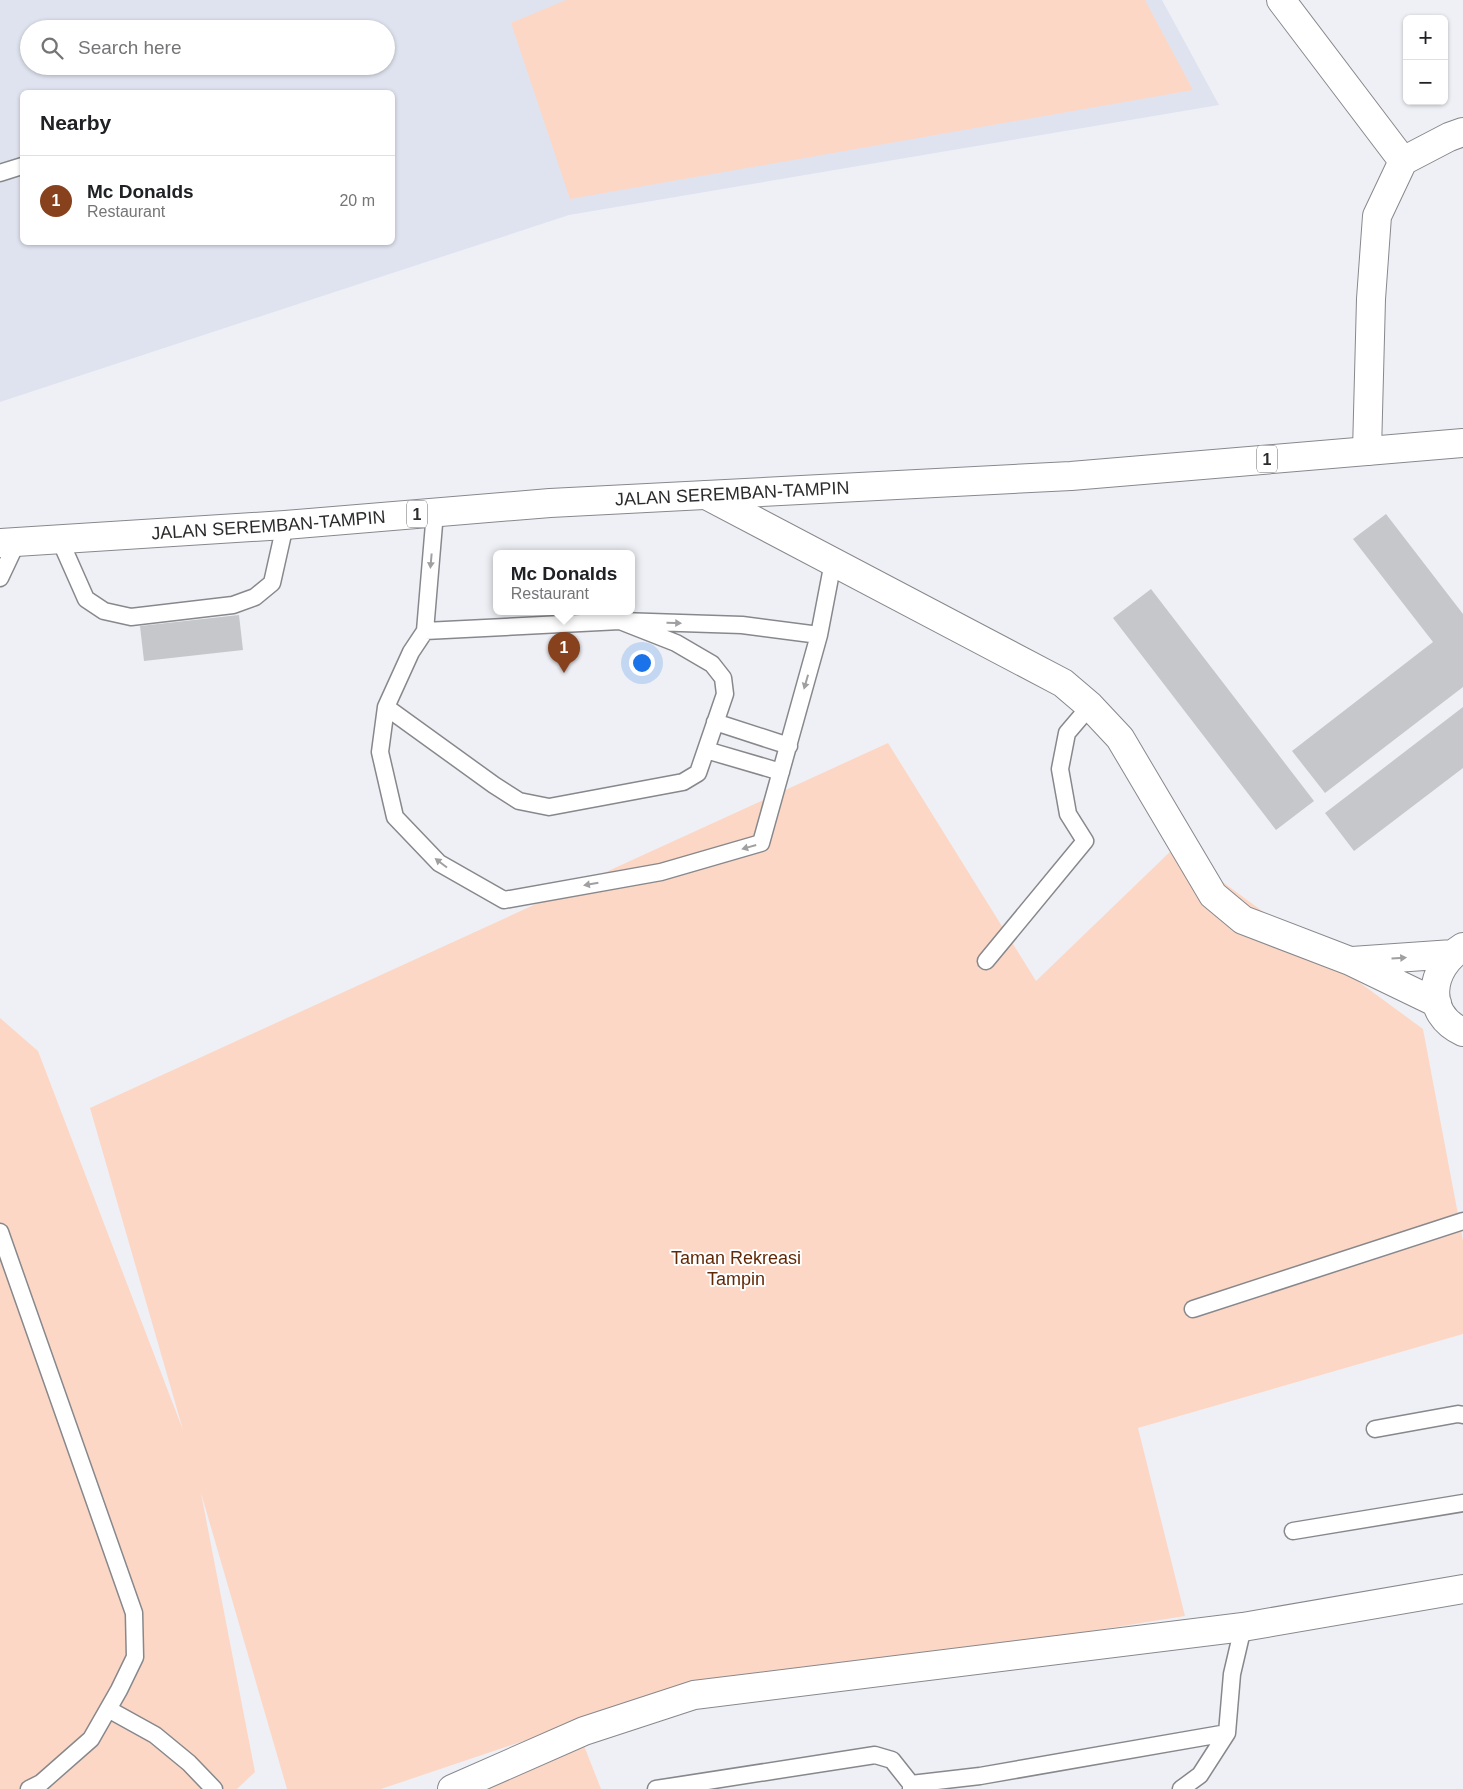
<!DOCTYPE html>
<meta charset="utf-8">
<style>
body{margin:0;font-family:Helvetica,sans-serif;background:#f6f6f6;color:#202124}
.controls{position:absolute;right:15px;top:15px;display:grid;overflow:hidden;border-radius:8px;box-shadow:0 1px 4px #0004}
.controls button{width:45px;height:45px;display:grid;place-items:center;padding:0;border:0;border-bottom:1px solid #e0e0e0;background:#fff;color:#202124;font:25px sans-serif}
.you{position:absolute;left:641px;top:662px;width:18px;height:18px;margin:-12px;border:4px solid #fff;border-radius:50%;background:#1a73e8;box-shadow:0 0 0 8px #1a73e833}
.badge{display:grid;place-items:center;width:32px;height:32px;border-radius:50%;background:#87411c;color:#fff;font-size:16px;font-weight:700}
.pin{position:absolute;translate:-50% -41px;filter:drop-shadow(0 1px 2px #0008)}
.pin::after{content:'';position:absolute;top:26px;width:18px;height:15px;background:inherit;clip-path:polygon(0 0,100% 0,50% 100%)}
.popup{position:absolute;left:493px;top:550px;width:142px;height:65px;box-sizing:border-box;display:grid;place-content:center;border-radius:8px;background:#fff;filter:drop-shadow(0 1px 4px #0005);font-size:16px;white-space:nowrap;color:#757577}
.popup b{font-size:19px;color:#202124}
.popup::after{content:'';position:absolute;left:50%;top:100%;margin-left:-10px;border:10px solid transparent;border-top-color:#fff}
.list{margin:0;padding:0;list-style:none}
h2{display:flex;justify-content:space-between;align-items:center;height:65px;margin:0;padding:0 20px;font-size:21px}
h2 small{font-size:16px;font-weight:400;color:#757577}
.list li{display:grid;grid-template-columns:32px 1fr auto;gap:15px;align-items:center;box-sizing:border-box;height:90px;padding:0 20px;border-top:1px solid #e0e0e0}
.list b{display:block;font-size:19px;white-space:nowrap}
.list p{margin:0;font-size:16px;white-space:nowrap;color:#757577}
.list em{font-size:16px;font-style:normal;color:#757577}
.icon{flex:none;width:28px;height:28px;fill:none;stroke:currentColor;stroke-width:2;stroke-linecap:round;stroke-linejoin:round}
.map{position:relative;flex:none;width:1463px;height:1789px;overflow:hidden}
.search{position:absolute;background:#fff;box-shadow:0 1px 4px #0004;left:20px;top:20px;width:375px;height:55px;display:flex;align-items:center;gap:12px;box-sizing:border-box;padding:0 18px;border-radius:28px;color:#757577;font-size:19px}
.panel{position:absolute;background:#fff;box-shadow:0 1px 4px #0004;left:20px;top:90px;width:375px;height:155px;border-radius:8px}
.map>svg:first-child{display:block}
</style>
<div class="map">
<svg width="1463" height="1789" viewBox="0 0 1463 1789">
<rect width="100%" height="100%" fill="#eff0f5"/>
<!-- built -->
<path fill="#dfe3ef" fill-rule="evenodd" d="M 0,0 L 1162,0 L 1219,105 L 569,215 L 0,402 ZM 29,29 L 386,29 L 386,66 L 29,66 ZM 22,92 L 392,92 L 392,242 L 22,242 Z"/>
<!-- green -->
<path fill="#fdd7c5" d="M 566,0 L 1145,0 L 1193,90 L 570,199 L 511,23 Z
M 888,743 L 1036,981 L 1175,847 L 1423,1029 L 1463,1241 L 1463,1334 L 1138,1428 L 1185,1616 L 853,1669 L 610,1712 L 381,1789 L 287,1789 L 201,1493 L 255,1772 L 237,1789 L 0,1789 L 0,1018 L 38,1051 L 183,1430 L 90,1108 Z
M 583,1743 L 601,1789 L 484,1789 Z"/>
<!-- building -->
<path fill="#c6c7cb" d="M 1386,514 L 1463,614 L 1463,687 L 1325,793 L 1292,751 L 1433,642 L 1353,539 Z
M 1151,589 L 1314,801 L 1276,830 L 1113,618 Z
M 239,615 L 243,650 L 144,661 L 140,626 Z
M 1463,707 L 1463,768 L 1354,851 L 1325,813 Z"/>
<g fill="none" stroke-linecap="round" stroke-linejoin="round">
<defs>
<path id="service" d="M 0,173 L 22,166
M 435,512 L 425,631 L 620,621 L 742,625 L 819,635
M 59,538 L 86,599 L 104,611 L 131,617 L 233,605 L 255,597 L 272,583 L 285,525
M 0,578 L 17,542
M 425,631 L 411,652 L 386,707 L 380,752 L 395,817 L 439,863 L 504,900 L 661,872 L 761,843 L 819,635 L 833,562
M 386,707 L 494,785 L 519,801 L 549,807 L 683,782 L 698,773 L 725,694 L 723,678 L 712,664 L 676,643 L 620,621
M 715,722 L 789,746
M 706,750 L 781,772
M 986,961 L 1085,841 L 1068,814 L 1060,769 L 1067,733 L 1090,706
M 0,1232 L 134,1613 L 135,1657 L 119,1690 L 91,1739 L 41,1783 L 29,1789
M 1193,1309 L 1463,1221
M 1375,1429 L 1458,1414 L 1463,1415
M 1293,1531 L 1463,1503
M 108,1709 L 155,1735 L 189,1763 L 214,1789
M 911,1784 L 980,1776 L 1227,1733
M 656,1789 L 875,1755 L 892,1760 L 911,1784 L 911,1789
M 1181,1789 L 1200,1775 L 1227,1733 L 1232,1674 L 1243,1627"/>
<path id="minor" d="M 1281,0 L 1403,161
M 1367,451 L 1371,299 L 1377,216 L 1403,161 L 1449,137 L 1463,132
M 452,1789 L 584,1731 L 694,1695 L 1243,1627 L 1463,1589"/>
<path id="tertiary" d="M 706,495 L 1063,683 L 1090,706 L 1120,738 L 1213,895 L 1243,920 L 1350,961 L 1437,1003
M 1463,947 C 1429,968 1423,1014 1463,1032
M 1352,961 L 1453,954"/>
<g id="trunk">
<path id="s1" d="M 0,543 L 285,525 L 550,503 L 1071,476 L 1463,443"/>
</g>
</defs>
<!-- service casing -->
<use href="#service" stroke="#87888c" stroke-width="19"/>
<!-- minor casing -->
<use href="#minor" stroke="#87888c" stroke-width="30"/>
<!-- tertiary casing -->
<use href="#tertiary" stroke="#87888c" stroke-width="30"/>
<!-- trunk casing -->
<use href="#trunk" stroke="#87888c" stroke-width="30"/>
<!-- service -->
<use href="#service" stroke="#fff" stroke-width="16"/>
<!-- minor -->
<use href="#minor" stroke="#fff" stroke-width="28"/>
<!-- tertiary -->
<use href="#tertiary" stroke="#fff" stroke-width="28"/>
<!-- trunk -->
<use href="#trunk" stroke="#fff" stroke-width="28"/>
</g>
<!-- one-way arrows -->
<defs><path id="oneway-solid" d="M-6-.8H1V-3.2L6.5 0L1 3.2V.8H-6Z" transform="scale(1.25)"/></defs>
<g fill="#a0a0a1">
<use href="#oneway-solid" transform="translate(431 561) rotate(95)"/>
<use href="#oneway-solid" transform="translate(674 623) rotate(2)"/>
<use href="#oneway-solid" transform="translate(806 682) rotate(106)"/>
<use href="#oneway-solid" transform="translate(749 847) rotate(164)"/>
<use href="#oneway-solid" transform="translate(441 863) rotate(-143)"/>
<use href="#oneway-solid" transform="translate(591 884) rotate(170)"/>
<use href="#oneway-solid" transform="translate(1399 958) rotate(-4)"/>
</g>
<g text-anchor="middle" stroke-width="4" stroke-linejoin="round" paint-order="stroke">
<!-- shield labels -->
<g fill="#fff" stroke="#6b6b6d" stroke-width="1">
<rect x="1257" y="445.5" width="20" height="27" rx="4"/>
<rect x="407" y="500.5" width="20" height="27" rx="4"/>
</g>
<g font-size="16" font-weight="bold" fill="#2c2c2e">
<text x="1267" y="465">1</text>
<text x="417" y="520">1</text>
</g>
<!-- street labels -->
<g font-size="18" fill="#2c2c2e" stroke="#fff">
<text dy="6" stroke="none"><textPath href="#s1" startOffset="734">JALAN SEREMBAN-TAMPIN</textPath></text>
<text dy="6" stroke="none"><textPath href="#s1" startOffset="269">JALAN SEREMBAN-TAMPIN</textPath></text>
</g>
<!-- park labels -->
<g font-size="18" fill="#632906" stroke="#fff">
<text x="736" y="1264">Taman Rekreasi<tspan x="736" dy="21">Tampin</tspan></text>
</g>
</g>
</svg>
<div class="controls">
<button>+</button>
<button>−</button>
</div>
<div class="you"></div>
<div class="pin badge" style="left:564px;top:673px">1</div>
<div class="popup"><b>Mc Donalds</b>Restaurant</div>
<div class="search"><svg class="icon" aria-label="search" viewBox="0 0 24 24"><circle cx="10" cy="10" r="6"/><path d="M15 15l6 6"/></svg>Search here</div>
<section class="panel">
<h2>Nearby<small></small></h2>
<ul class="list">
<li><span class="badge">1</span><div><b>Mc Donalds</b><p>Restaurant</p></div><em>20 m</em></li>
</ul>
</section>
</div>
